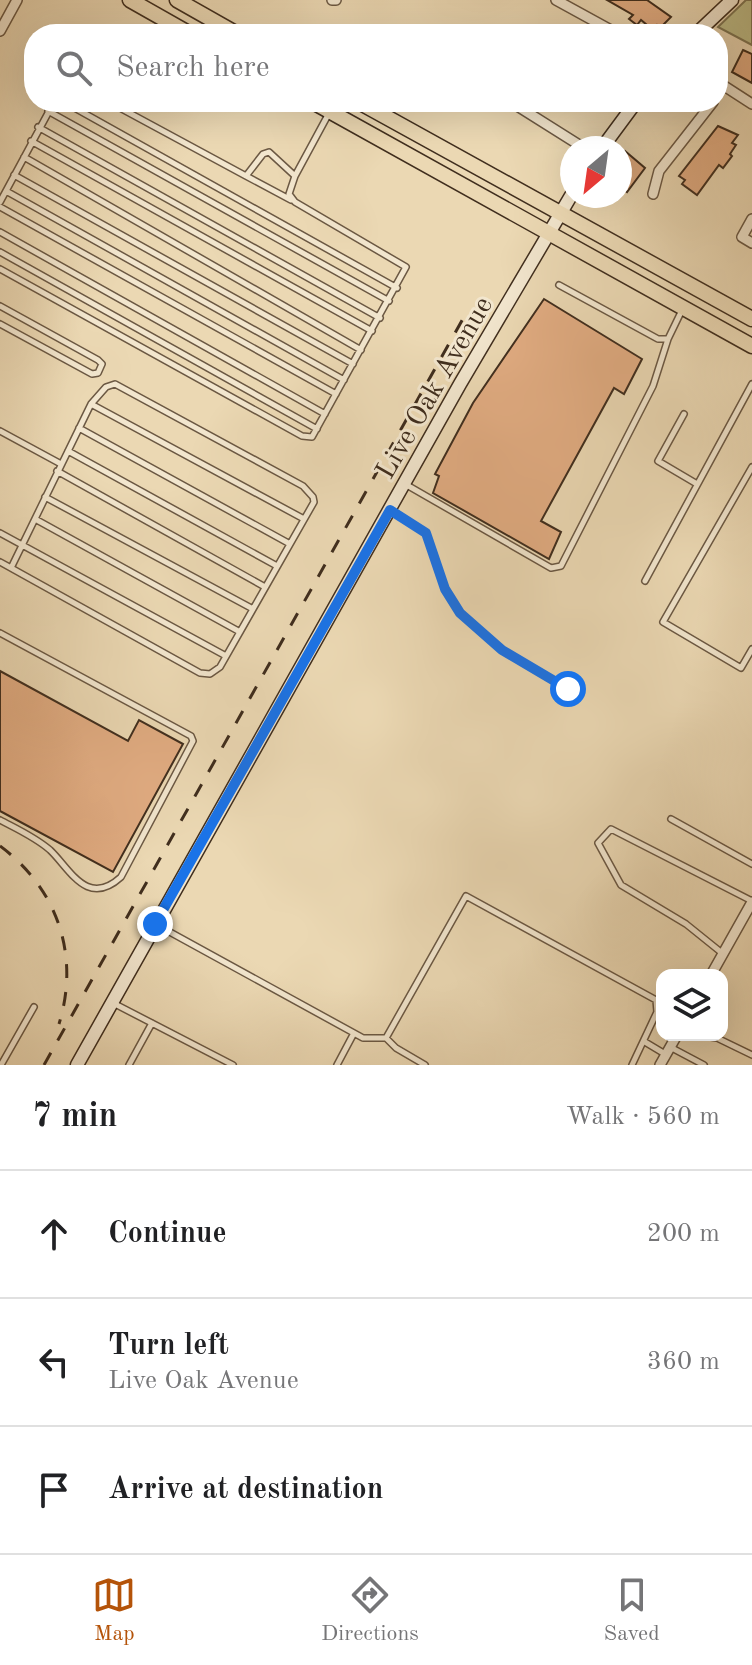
<!DOCTYPE html>
<meta charset="utf-8">
<style>
body{margin:0;font-family:"Old Standard TT",serif;background:#f2f2f2;color:#202124}
.controls{position:absolute;right:24px;bottom:24px;display:grid;overflow:hidden;border-radius:16px;box-shadow:0 8px 32px #0002}
.controls button{width:72px;height:72px;display:grid;place-items:center;padding:0;border:0;border-bottom:2px solid #e0e0e0;background:#fff;color:#202124;font:40px sans-serif}
.compass{position:absolute;left:560px;top:136px;width:72px;height:72px;border-radius:50%;background:#fff;box-shadow:0 8px 32px #0002;rotate:209deg}
.stop{position:absolute;width:24px;height:24px;margin:-18px;border:6px solid #1a73e8;border-radius:50%;background:#fff}
.stop.end{background:#1a73e8;border-color:#fff;box-shadow:0 2px 8px #0008}
.list{margin:0;padding:0;list-style:none}
h2{display:flex;justify-content:space-between;align-items:center;height:104px;margin:0;padding:0 32px;font-size:34px}
h2 small{font-size:26px;font-weight:400;color:#757577}
.list li{display:grid;grid-template-columns:52px 1fr auto;gap:24px;align-items:center;box-sizing:border-box;height:128px;padding:0 32px;border-top:2px solid #e0e0e0}
.list b{display:block;font-size:30px;white-space:nowrap}
.list p{margin:0;font-size:26px;white-space:nowrap;color:#757577}
.list em{font-size:26px;font-style:normal;color:#757577}
.icon{flex:none;width:44px;height:44px;fill:none;stroke:currentColor;stroke-width:2;stroke-linecap:round;stroke-linejoin:round}
.map{position:relative;flex:none;width:752px;height:1065px;overflow:hidden}
.search{position:absolute;background:#fff;box-shadow:0 8px 32px #0002;left:24px;right:24px;top:24px;height:88px;display:flex;align-items:center;gap:20px;box-sizing:border-box;padding:0 28px;border-radius:32px;color:#757577;font-size:30px}
.sheet{height:488px;background:#fff}
nav{display:flex;justify-content:space-around;align-items:center;box-sizing:border-box;height:112px;border-top:2px solid #e0e0e0;background:#fff;font-size:22px;color:#757577}
nav a{display:grid;justify-items:center;gap:4px}
nav .on{color:#b45309}
.map>svg:first-child{display:block}
</style>
<div class="map">
<svg width="752" height="1065" viewBox="0 0 752 1065">
<rect width="100%" height="100%" fill="#ebd8b3"/>
<filter id="stains"><feTurbulence type="fractalNoise" baseFrequency=".0025" numOctaves="4"/><feColorMatrix values="0 0 0 0 .2 0 0 0 0 .09 0 0 0 0 .02 0 0 0 .5 -.17"/></filter>
<radialGradient id="worn" r=".72"><stop offset=".6" stop-color="#630" stop-opacity="0"/><stop offset="1" stop-color="#630" stop-opacity=".3"/></radialGradient>
<!-- green -->
<path fill="#bdbd89" stroke="#7e7654" stroke-width="2" d="M 746,0 L 752,0 L 752,45 L 718,27 Z"/>
<!-- building -->
<path fill="#e1ac82" stroke="#402e1e" stroke-width="2" d="M 607,0 L 647,0 L 671,17 L 660,28 L 657,25 L 653,30 L 641,20 L 637,25 L 629,19 L 633,15 Z
M 743,50 L 752,54 L 752,83 L 732,72 Z
M 718,126 L 738,135 L 732,143 L 736,145 L 730,154 L 732,156 L 723,168 L 719,165 L 697,195 L 682,184 L 685,180 L 679,176 Z
M 625,151 L 645,168 L 627,192 L 620,187 L 620,157 Z
M 544,299 L 642,359 L 624,394 L 614,388 L 541,521 L 561,532 L 549,559 L 433,493 L 439,476 L 435,474 L 473,403 Z
M 0,671 L 128,741 L 139,720 L 183,744 L 113,872 L 0,811 Z"/>
<g fill="none" stroke-linecap="round" stroke-linejoin="round">
<defs>
<path id="lane" d="M 64,102 L 397,288
M 109,102 L 246,176 L 263,154 L 269,152 L 295,176
M 48,111 L 389,301
M 38,127 L 380,318
M 31,141 L 372,331
M 24,157 L 361,350
M 14,175 L 353,364
M 246,176 L 291,200
M 6,191 L 344,380
M 0,202 L 54,102
M 0,207 L 336,394
M 0,232 L 325,414
M 0,252 L 317,429
M 0,269 L 302,436 L 312,437 L 406,267 L 295,202 L 289,194 L 295,176 L 335,102
M 559,285 L 658,339 L 668,339 L 683,308
M 0,306 L 98,360 L 102,364 L 98,373 L 92,374 L 0,324
M 91,404 L 304,519
M 684,414 L 658,461 L 697,484
M 79,428 L 290,544
M 0,431 L 61,464
M 68,451 L 277,566
M 752,467 L 663,622 L 741,668 L 752,649
M 57,471 L 265,587
M 405,484 L 551,568 L 561,566 L 653,386 L 668,339
M 45,497 L 253,609
M 391,510 L 426,533 L 445,589 L 460,613 L 502,650 L 568,689
M 35,519 L 240,632
M 0,533 L 226,656
M 0,562 L 11,568 L 91,404 L 106,387 L 115,384 L 303,486 L 313,497 L 314,502 L 220,667 L 210,674 L 200,673 L 11,568
M 645,581 L 752,384
M 0,633 L 191,736 L 193,741 L 121,877 C 87,908 70,869 50,850 C 35,837 17,829 0,820
M 671,819 L 752,864
M 157,925 L 363,1038 L 386,1038
M 722,953 L 686,924 L 621,885 L 598,843 L 611,829 L 752,901
M 113,1003 L 233,1065
M 698,1035 L 717,1038 L 752,1055
M 645,1042 L 665,1054
M 670,1047 L 704,1065
M 1,1065 L 34,1007
M 129,1065 L 152,1023
M 337,1065 L 354,1033
M 425,1065 L 396,1048 L 386,1038 L 466,896 L 656,1000 L 657,1012 L 632,1065"/>
<path id="street" d="M 332,0 L 336,0
M 556,0 L 618,34
M 0,31 L 17,0
M 718,82 L 752,104
M 511,102 L 584,148
M 653,194 L 659,171 L 713,102
M 752,219 L 742,237 L 752,243
M 711,975 L 752,902
M 660,1065 L 677,1035"/>
<path id="secondary" d="M 696,34 L 732,0
M 602,148 L 636,102
M 77,1065 L 460,384 L 572,194"/>
<path id="primary" d="M 130,0 L 190,34
M 177,0 L 237,34
M 313,102 L 752,346
M 359,102 L 752,319"/>
</defs>
<!-- lane casing -->
<use href="#lane" stroke="#6b5843" stroke-width="8"/>
<!-- street casing -->
<use href="#street" stroke="#6b5843" stroke-width="12"/>
<!-- secondary casing -->
<use href="#secondary" stroke="#402e1e" stroke-width="15"/>
<!-- primary casing -->
<use href="#primary" stroke="#402e1e" stroke-width="17"/>
<!-- lane -->
<use href="#lane" stroke="#f2e6ce" stroke-width="5"/>
<!-- street -->
<use href="#street" stroke="#f2e6ce" stroke-width="9"/>
<!-- secondary -->
<use href="#secondary" stroke="#f2e6ce" stroke-width="12"/>
<!-- primary -->
<use href="#primary" stroke="#ebd8b3" stroke-width="14"/>
<!-- rail -->
<path stroke="#402e1e" stroke-width="3" stroke-dasharray="14 14" stroke-linecap="butt" d="M 0,846 C 58,889 80,956 59,1024
M 44,1065 L 464,317"/>
</g>
<g fill="none" stroke-linecap="round" stroke-linejoin="round">
<!-- route -->
<path stroke="#1a73e8" stroke-width="10" d="M 155,924 L 390,510 L 426,533 L 445,589 L 460,613 L 502,650 L 568,689"/>
</g>
<g text-anchor="middle" stroke-width="6" stroke-linejoin="round" paint-order="stroke">
<!-- street labels -->
<g font-size="28" fill="#402e1e" stroke="#f2e6ce">
<text transform="translate(433 387) rotate(-60)" y="10">Live Oak Avenue</text>
</g>
</g>
<rect width="100%" height="100%" filter="url(#stains)"/>
<rect width="100%" height="100%" fill="url(#worn)"/>
</svg>
<div class="controls">
<button><svg class="icon" aria-label="layers" viewBox="0 0 24 24"><path d="M12 4l9 5-9 5-9-5zM3 14l9 5 9-5"/></svg></button>
</div>
<svg class="compass" viewBox="-18 -18 36 36"><path d="M0-13l5 13h-10z" fill="#e53935"/><path d="M0 13l5-13h-10z" fill="#757577"/></svg>
<div class="stop" style="left:568px;top:689px"></div>
<div class="stop end" style="left:155px;top:924px"></div>
<div class="search"><svg class="icon" aria-label="search" viewBox="0 0 24 24"><circle cx="10" cy="10" r="6"/><path d="M15 15l6 6"/></svg>Search here</div>
</div>
<section class="sheet">
<h2>7 min<small>Walk · 560 m</small></h2>
<ul class="list">
<li><svg class="icon" aria-label="ahead" viewBox="0 0 24 24"><path d="M12 20V5M6 11l6-6 6 6"/></svg><div><b>Continue</b></div><em>200 m</em></li>
<li><svg class="icon" aria-label="left" viewBox="0 0 24 24"><path d="M17 20v-9H6M10 6l-5 5 5 5"/></svg><div><b>Turn left</b><p>Live Oak Avenue</p></div><em>360 m</em></li>
<li><svg class="icon" aria-label="arrive" viewBox="0 0 24 24"><path d="M6 21V4h12l-3 4 3 4H6"/></svg><div><b>Arrive at destination</b></div></li>
</ul>
</section>
<nav>
<a class="on"><svg class="icon" aria-label="map" viewBox="0 0 24 24"><path d="M3 6l6-2 6 2 6-2v14l-6 2-6-2-6 2zM9 4v14M15 6v14"/></svg>Map</a>
<a><svg class="icon" aria-label="directions" viewBox="0 0 24 24"><path d="M12 3l9 9-9 9-9-9zM9 14v-3h6M13 9l2 2-2 2"/></svg>Directions</a>
<a><svg class="icon" aria-label="saved" viewBox="0 0 24 24"><path d="M7 4h10v16l-5-4-5 4z"/></svg>Saved</a>
</nav>
